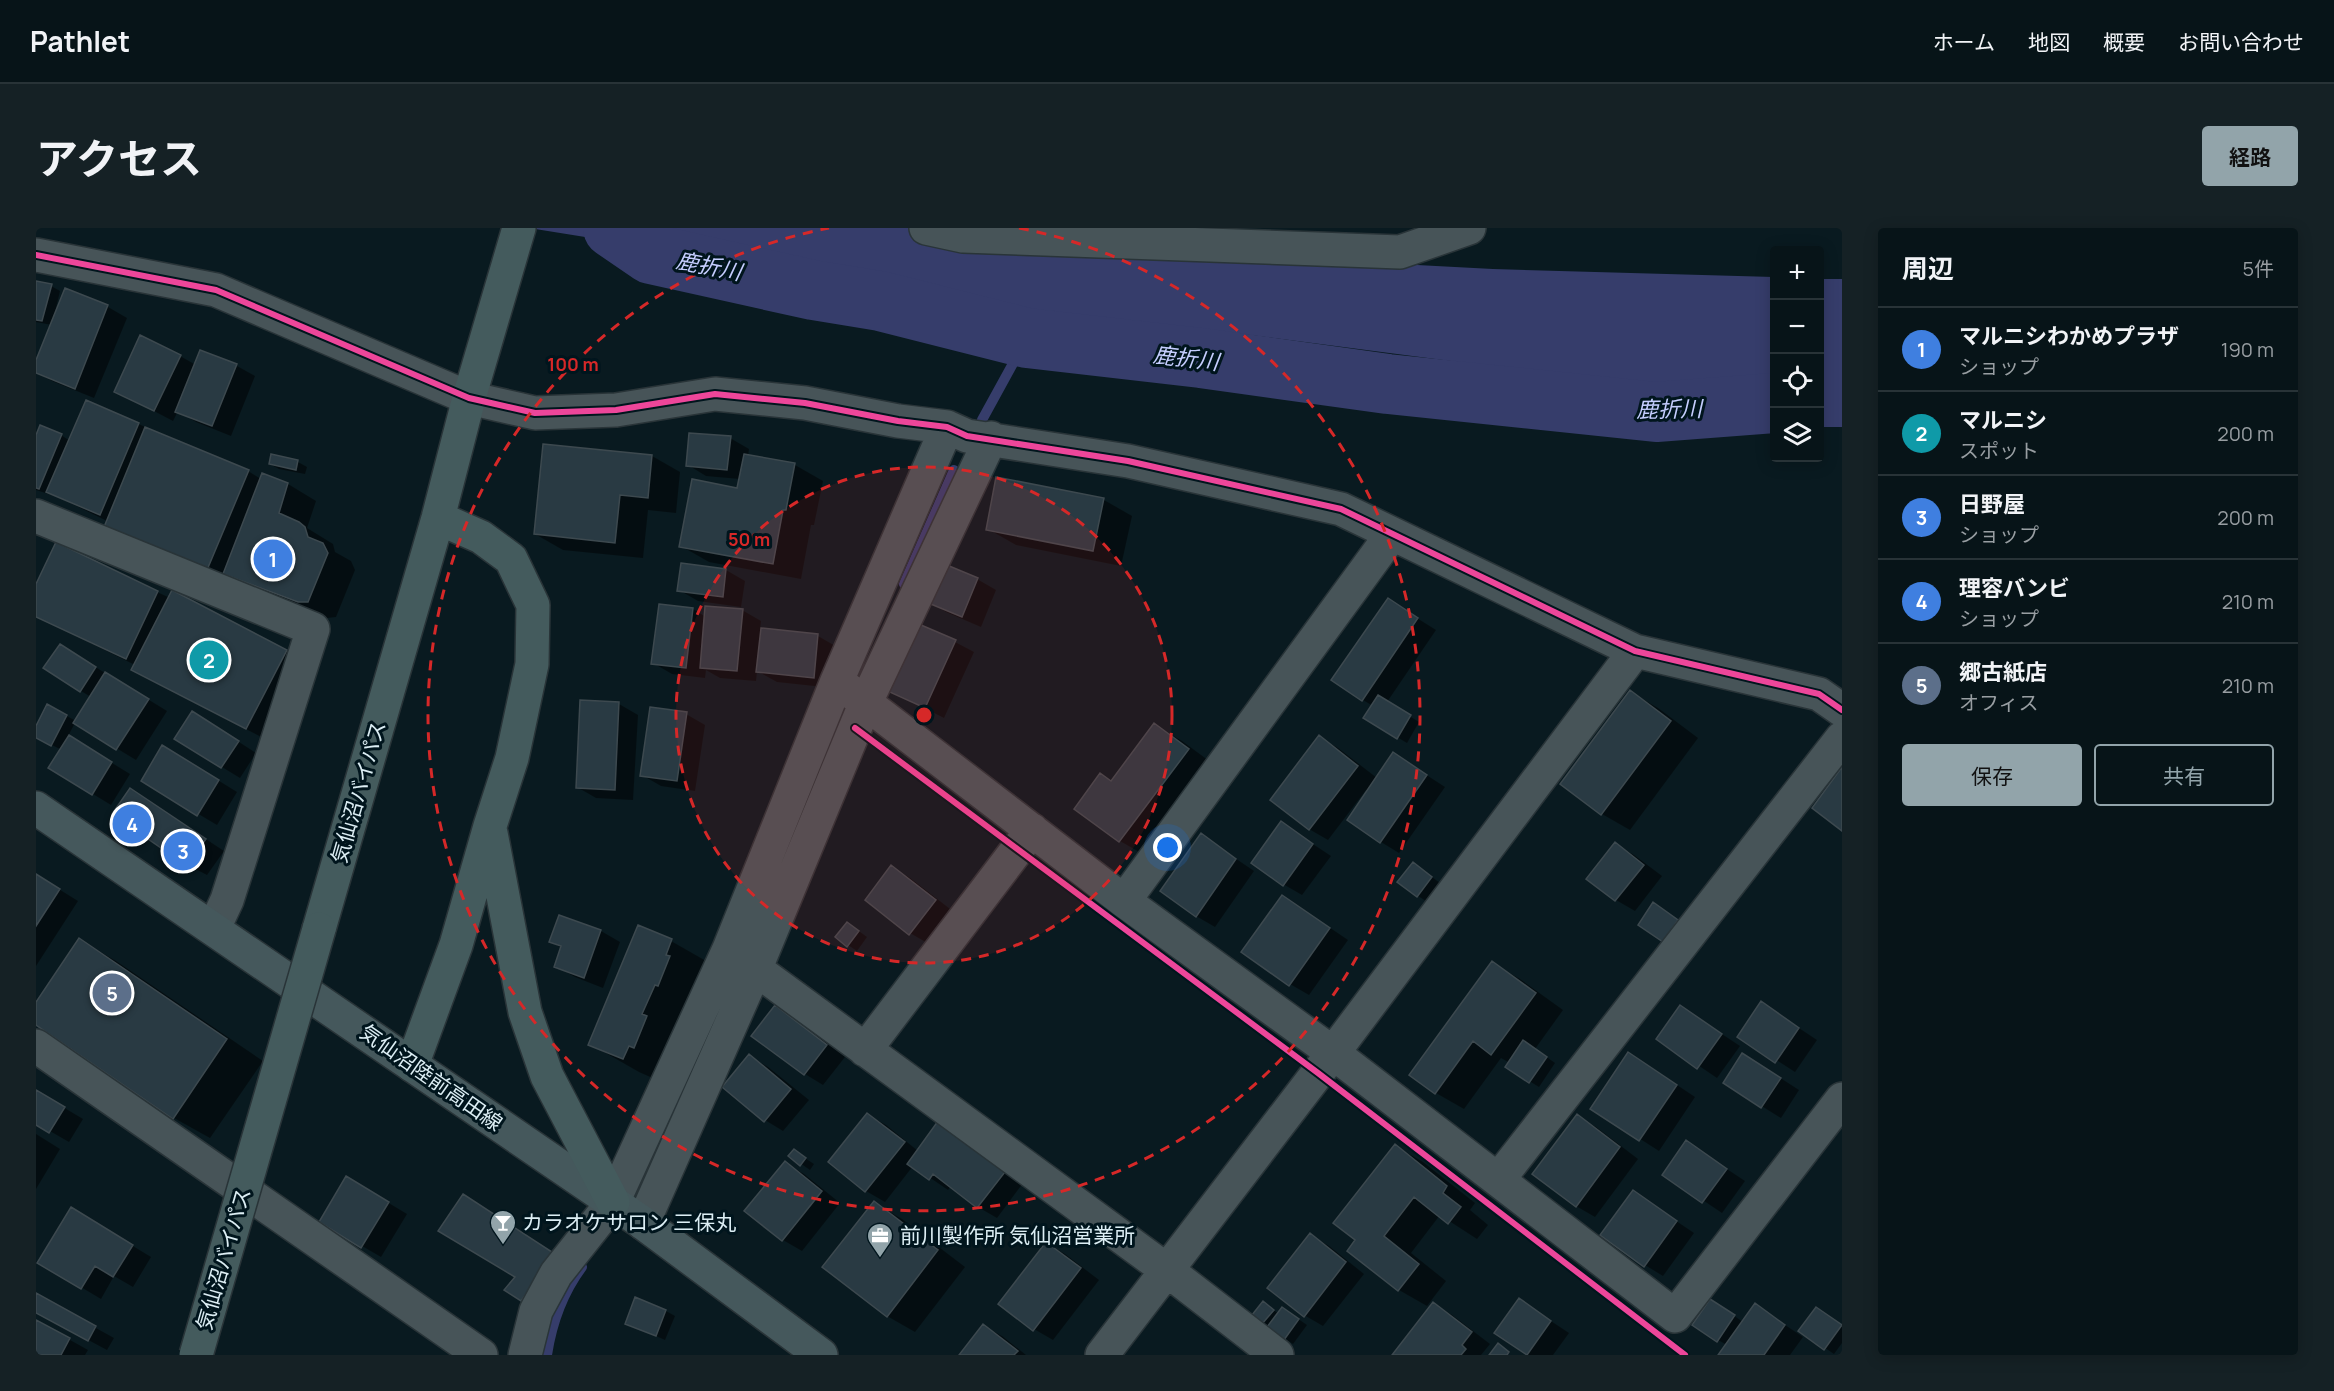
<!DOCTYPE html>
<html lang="ja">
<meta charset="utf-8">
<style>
body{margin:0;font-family:Manrope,"Noto Sans JP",sans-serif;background:#152125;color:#f1f3f6}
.controls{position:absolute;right:18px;top:18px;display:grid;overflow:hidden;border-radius:6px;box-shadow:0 3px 15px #0003}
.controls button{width:54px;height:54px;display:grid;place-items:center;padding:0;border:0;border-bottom:2px solid #283337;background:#071418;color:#f1f3f6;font:30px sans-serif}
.you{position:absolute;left:1132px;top:620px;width:21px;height:21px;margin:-15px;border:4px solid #fff;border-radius:50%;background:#1a73e8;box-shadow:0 0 0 9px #1a73e833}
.badge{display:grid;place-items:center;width:39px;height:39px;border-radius:50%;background:#92a4aa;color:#fff;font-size:20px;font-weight:700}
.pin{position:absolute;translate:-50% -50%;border:3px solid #fff;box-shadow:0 2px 6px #0006}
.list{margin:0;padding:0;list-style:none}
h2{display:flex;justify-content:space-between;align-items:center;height:78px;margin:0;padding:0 24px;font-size:26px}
h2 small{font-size:20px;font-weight:400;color:#989ea2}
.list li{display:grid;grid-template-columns:39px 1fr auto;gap:18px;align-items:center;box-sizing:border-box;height:84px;padding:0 24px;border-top:2px solid #283337}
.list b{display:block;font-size:22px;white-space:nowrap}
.list p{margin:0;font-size:20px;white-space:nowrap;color:#989ea2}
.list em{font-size:20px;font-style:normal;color:#989ea2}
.actions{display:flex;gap:12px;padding:18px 24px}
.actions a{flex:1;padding:14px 0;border:2px solid #92a4aa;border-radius:6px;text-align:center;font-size:21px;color:#92a4aa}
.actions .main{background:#92a4aa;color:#111}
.icon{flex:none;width:33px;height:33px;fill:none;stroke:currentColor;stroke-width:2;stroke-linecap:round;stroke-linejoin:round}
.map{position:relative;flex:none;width:1806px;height:1127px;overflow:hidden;border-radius:6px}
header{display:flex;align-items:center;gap:36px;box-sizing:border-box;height:84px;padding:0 30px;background:#071418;border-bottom:2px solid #283337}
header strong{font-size:28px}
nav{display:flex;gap:33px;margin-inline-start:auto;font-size:21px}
.intro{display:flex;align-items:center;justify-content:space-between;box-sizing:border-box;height:144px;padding:0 36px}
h1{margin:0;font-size:42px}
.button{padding:15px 27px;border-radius:6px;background:#92a4aa;color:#111;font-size:21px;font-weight:700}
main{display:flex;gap:36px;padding:0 36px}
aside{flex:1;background:#071418;border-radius:6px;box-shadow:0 3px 15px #0003}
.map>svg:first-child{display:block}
</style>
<header>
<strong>Pathlet</strong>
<nav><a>ホーム</a><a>地図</a><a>概要</a><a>お問い合わせ</a></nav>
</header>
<div class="intro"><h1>アクセス</h1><a class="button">経路</a></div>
<main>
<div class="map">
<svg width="1806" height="1127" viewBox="0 0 1806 1127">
<rect width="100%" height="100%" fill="#091a20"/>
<!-- water -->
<path fill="#363d6b" d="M 493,0 L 890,0 L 982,16 L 1457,41 L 1738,49 L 1738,200 L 1623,201 L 1461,139 L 1214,107 L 878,68 L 599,17 Z
M 1784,51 L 1806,51 L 1806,199 L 1784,199 Z"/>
<!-- shadow -->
<path fill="#0007" d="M 0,54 L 15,58 L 24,63 L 19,84 L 21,85 L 30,62 L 72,79 L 91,90 L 58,170 L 16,153 L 0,144 L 0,136 L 16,97 L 0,94 Z
M 165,124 L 201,138 L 219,148 L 195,208 L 160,194 L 142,183 L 137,193 L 80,163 L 144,128 L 160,137 Z
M 51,174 L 212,243 L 225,251 L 252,256 L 280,273 L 271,300 L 297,316 L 299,324 L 315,333 L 319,342 L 300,389 L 291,390 L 217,361 L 201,352 L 200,356 L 22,269 L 0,262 L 0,211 L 25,207 L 34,213 Z
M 694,210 L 713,221 L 712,228 L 759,237 L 787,253 L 778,297 L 775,297 L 765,351 L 673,334 L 645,318 L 702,262 L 704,251 L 670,248 L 652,237 Z
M 236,228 L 262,234 L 271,239 L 269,246 L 243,241 L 234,236 Z
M 616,228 L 644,244 L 640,285 L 612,282 L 607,330 L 527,322 L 499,306 Z
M 1068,272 L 1096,288 L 1085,338 L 980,317 L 952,301 Z
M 647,337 L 690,342 L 709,353 L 705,379 L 662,373 L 643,362 Z
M 941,351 L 960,362 L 945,399 L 910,384 L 892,373 Z
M 0,359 L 121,364 L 250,423 L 278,439 L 239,516 L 125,457 L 97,441 L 99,437 L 0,388 Z
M 1352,372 L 1400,402 L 1351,474 L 1383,494 L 1371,515 L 1329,490 L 1337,478 L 1327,472 Z
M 624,377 L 657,381 L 670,389 L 706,382 L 725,393 L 724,402 L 782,408 L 801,419 L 797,460 L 741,454 L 721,443 L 720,453 L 684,450 L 670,442 L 669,450 L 636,446 L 617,435 Z
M 919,414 L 938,424 L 908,490 L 849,460 Z
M 43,429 L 131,483 L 100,532 L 39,495 L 32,508 L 94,546 L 75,577 L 57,566 L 26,522 L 0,509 L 0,501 L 12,478 L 40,493 L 55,469 L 45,463 Z
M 1594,464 L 1622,480 L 1662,510 L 1594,602 L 1566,586 L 1526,556 Z
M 545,474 L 583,476 L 602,487 L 597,572 L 560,570 L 541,559 Z
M 650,486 L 669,497 L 659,563 L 625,558 L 606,547 Z
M 175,496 L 220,525 L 204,550 L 186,539 Z
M 1119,497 L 1146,513 L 1180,538 L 1112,629 L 1084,613 L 1041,580 L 1076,554 Z
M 1283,509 L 1302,520 L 1341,550 L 1358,526 L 1409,559 L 1363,625 L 1345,614 L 1330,562 L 1292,612 L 1273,601 Z
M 146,530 L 201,564 L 181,597 L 107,553 Z
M 95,562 L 188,623 L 171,647 L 152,637 Z
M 1245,595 L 1295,628 L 1266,667 L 1247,656 Z
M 1165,607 L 1218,643 L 1179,699 L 1160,688 Z
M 1579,616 L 1598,627 L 1626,648 L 1599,683 L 1580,672 L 1552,651 Z
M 1378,636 L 1404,655 L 1390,673 L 1382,668 Z
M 856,639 L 874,650 L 918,684 L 893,716 L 874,705 Z
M 0,647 L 42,673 L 0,738 Z
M 1247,668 L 1312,712 L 1273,767 L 1254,756 Z
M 524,689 L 565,703 L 584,714 L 567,760 L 539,749 L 520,738 L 526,720 L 515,714 Z
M 820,701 L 831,709 L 821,723 L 812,717 Z
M 44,712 L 80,733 L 227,833 L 174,910 L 138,890 L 0,796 L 0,777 Z
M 635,713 L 684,741 L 637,859 L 603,844 L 554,816 Z
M 1456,735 L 1484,751 L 1527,782 L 1499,821 L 1519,835 L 1503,859 L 1471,839 L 1474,835 L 1465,830 L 1428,881 L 1400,865 L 1375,847 Z
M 1725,775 L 1781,812 L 1759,844 L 1703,808 Z
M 739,779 L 758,790 L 809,829 L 787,857 L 769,846 Z
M 1645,779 L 1704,818 L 1681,850 L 1622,810 Z
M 713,828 L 732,839 L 773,872 L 747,903 L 729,892 Z
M 1611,837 L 1659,869 L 1623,923 L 1556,880 Z
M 1726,838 L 1763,862 L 1745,890 L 1689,855 Z
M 0,863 L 47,891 L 33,914 L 0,895 Z
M 832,887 L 850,897 L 882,923 L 903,895 L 987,955 L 961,990 L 942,979 L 915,958 L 912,962 L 877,938 L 849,974 L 830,963 L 794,934 Z
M 1541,888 L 1560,899 L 1602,931 L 1559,989 L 1540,978 Z
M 0,906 L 24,921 L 0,961 Z
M 1650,914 L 1709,953 L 1686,985 L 1628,946 Z
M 1359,918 L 1387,934 L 1439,975 L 1434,982 L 1452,997 L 1441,1011 L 1404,987 L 1375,1025 L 1410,1053 L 1391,1078 L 1363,1062 L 1313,1023 L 1321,1012 Z
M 758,923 L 778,936 L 774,942 L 754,928 Z
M 749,935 L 768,946 L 804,975 L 766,1023 L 747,1012 L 710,983 Z
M 311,950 L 371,986 L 345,1029 L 285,994 Z
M 1597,964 L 1658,1005 L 1627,1048 L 1609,1037 Z
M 838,975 L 866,991 L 929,1039 L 879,1104 L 851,1088 Z
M 54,992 L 115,1029 L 97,1059 L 78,1048 L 65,1071 L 3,1034 Z
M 1274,1007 L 1293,1018 L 1328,1046 L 1287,1098 L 1268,1087 Z
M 1010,1015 L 1029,1026 L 1063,1052 L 1017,1112 L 998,1101 Z
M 0,1067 L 78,1110 L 71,1122 L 0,1084 Z
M 1483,1072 L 1533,1105 L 1517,1127 L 1492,1127 L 1460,1104 Z
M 1227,1075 L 1243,1086 L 1255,1086 L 1271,1097 L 1257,1116 L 1227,1095 Z
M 1398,1076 L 1416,1087 L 1454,1116 L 1445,1127 L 1358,1127 Z
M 1719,1077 L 1767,1109 L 1754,1127 L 1684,1127 L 1691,1117 L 1682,1112 L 1684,1078 L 1707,1094 Z
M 630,1083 L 639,1088 L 629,1112 L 591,1095 Z
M 1790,1086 L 1806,1098 L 1806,1115 L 1798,1126 L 1764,1103 Z
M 0,1093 L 52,1122 L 49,1127 L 0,1127 Z
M 947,1098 L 966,1108 L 990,1127 L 924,1127 Z"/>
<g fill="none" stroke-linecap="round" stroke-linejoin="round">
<!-- stream -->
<path stroke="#363d6b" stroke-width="10" d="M 946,192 L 991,110
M 868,356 L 918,242
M 511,1127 C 516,1094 526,1066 546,1039"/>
<!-- river -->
<path stroke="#363d6b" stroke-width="60" d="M 577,0 L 615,26 L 777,62 L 844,73 L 991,110 L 1165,130 L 1352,156 L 1620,184 L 1738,175"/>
</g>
<!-- building -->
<path fill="#293a43" stroke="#3d494f" stroke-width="1.5" d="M 0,53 L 16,56 L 6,93 L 0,92 Z
M 29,60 L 72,77 L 39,161 L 0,145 L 0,132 Z
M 104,107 L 145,127 L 118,183 L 78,164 Z
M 164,122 L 201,136 L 176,198 L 139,184 Z
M 50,172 L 103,195 L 64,287 L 10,264 Z
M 4,197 L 26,206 L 3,261 L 0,260 L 0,207 Z
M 109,199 L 213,242 L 171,342 L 68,299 Z
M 653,205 L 695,208 L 691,242 L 650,238 Z
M 507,216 L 616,227 L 612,270 L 584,267 L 579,315 L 498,306 Z
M 235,226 L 262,232 L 260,242 L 233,236 Z
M 708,226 L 759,235 L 750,282 L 747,282 L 737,336 L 643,319 L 656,251 L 701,260 Z
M 226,245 L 252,255 L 243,285 L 263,294 L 269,299 L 272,309 L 287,315 L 292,325 L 272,374 L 262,374 L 187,346 Z
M 960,249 L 1068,270 L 1057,323 L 950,302 Z
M 20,314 L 122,363 L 90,431 L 0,389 L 0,356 Z
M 645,335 L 690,341 L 687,369 L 641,363 Z
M 906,335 L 942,350 L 926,389 L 890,374 Z
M 136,362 L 251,422 L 210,501 L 95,442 Z
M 1352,370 L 1382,390 L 1326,473 L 1295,452 Z
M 623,376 L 657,380 L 650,440 L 615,436 Z
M 669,378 L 707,381 L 701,443 L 664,440 Z
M 878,394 L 920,412 L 889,480 L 847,461 Z
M 725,400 L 782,406 L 778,450 L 720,444 Z
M 24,416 L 60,439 L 44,464 L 7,440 Z
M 69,444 L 113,471 L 80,522 L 37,495 Z
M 1594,462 L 1635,493 L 1565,587 L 1524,556 Z
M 1342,467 L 1375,487 L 1361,511 L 1327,490 Z
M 544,472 L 583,474 L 579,562 L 540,560 Z
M 11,476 L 31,487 L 15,518 L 0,510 L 0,498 Z
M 614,479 L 651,484 L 641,553 L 604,548 Z
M 156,483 L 203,513 L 185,540 L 138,511 Z
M 1118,495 L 1153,521 L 1083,614 L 1038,581 L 1064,545 L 1075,553 Z
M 33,507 L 76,534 L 56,567 L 12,540 Z
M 1283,507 L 1322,538 L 1273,602 L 1234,572 Z
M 126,517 L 183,552 L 161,588 L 105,553 Z
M 1357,524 L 1391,547 L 1344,615 L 1311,592 Z
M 1806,539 L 1806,603 L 1776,580 Z
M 94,560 L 170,611 L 151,638 L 76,586 Z
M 1245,593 L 1277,616 L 1247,658 L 1215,635 Z
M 1165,605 L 1200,631 L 1160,689 L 1124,663 Z
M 1579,614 L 1608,637 L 1579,673 L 1550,651 Z
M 1377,634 L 1396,649 L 1381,669 L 1361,654 Z
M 855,637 L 900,672 L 873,707 L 829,672 Z
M 0,646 L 24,661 L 0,698 Z
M 1246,667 L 1294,700 L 1253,758 L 1205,724 Z
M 1617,674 L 1642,692 L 1627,714 L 1602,697 Z
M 523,687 L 565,702 L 548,750 L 518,739 L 525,718 L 513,714 Z
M 811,694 L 823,703 L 811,719 L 799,709 Z
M 602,697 L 636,711 L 630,727 L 634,728 L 622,758 L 619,757 L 606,786 L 611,788 L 598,820 L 593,818 L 587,831 L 552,817 Z
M 43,710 L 191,811 L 137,891 L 0,797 L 0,774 Z
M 1456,733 L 1500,765 L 1455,827 L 1437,813 L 1399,866 L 1373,847 Z
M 1725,773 L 1763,800 L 1739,835 L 1701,809 Z
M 739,777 L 791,817 L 768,847 L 715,808 Z
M 1644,777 L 1686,806 L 1661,841 L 1620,811 Z
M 1487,812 L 1511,829 L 1493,855 L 1469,839 Z
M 1592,824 L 1641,857 L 1603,913 L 1554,881 Z
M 1706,825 L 1745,850 L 1725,880 L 1687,855 Z
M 713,826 L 755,861 L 728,894 L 686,859 Z
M 0,862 L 29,879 L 13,905 L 0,897 Z
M 831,885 L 869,914 L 829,964 L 792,934 Z
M 1541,886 L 1584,919 L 1540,979 L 1496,946 Z
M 902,893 L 969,944 L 941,980 L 897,946 L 893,952 L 871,936 Z
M 1650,912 L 1691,941 L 1666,975 L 1626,947 Z
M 1359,916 L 1411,958 L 1407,965 L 1425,979 L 1412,996 L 1378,969 L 1348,1008 L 1383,1036 L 1362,1063 L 1311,1023 L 1319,1012 L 1297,995 Z
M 758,921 L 770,930 L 764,938 L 752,928 Z
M 749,933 L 786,963 L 746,1013 L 708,983 Z
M 310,948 L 353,974 L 325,1020 L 283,994 Z
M 1597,962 L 1641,993 L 1608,1039 L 1564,1007 Z
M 427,966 L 519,1026 L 485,1073 L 468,1062 L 479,1049 L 402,1003 Z
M 838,973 L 902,1022 L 851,1089 L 786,1039 Z
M 35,979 L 97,1017 L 77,1049 L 59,1038 L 45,1061 L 1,1035 Z
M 1274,1005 L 1310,1034 L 1268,1089 L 1231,1060 Z
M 1010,1014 L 1045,1040 L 997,1103 L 962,1076 Z
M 0,1065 L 60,1098 L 52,1113 L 0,1085 Z
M 599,1069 L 630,1082 L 620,1108 L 589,1096 Z
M 1483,1070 L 1515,1093 L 1491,1127 L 1458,1105 Z
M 1674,1071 L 1699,1087 L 1681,1114 L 1656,1097 Z
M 1227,1073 L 1238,1082 L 1226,1096 L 1216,1087 Z
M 1397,1074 L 1436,1104 L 1426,1117 L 1430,1121 L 1425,1127 L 1356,1127 Z
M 1719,1075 L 1749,1097 L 1728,1127 L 1682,1127 Z
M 1246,1079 L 1263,1091 L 1248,1112 L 1231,1099 Z
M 1780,1079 L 1806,1097 L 1788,1122 L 1762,1103 Z
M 0,1092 L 34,1110 L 25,1127 L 0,1127 Z
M 947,1096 L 982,1123 L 978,1127 L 923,1127 Z
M 1462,1115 L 1473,1124 L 1471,1127 L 1453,1127 Z"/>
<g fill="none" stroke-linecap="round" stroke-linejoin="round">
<defs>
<path id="minor" d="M 890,0 L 927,8 L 1364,24 L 1433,0
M 0,27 L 180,62 L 433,170 L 499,185 L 580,182 L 679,166 L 769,175 L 862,193 L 911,199 L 931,208 L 1092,233 L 1305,281 L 1599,423 L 1783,466 L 1806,482
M 0,288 L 277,401 L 191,672 L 178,700
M 801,453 L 1088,673 L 1297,825 L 1639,1088 L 1806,871
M 1088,673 L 1356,306
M 703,729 L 1132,1043 L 1241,1127
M 0,818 L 445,1127
M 829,822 L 996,602
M 1462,952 L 1806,510
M 607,995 L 719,742 L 830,474 L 955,210
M 489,1127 L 500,1083 L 520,1046 L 577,974 L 693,721 L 801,453 L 911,199
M 1066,1127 L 1297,825 L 1599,423"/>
<path id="major" d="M 0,580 L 607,995 L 785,1127"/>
<path id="highway" d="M 455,605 L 489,784 L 511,848 L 577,974
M 283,701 L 402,290 L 433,170 L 483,0
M 376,837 L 420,717 L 454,598 L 476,530 L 496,436 L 497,377 L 475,331 L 445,309 L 402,290"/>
</defs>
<!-- minor casing -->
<use href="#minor" stroke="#293438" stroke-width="36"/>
<!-- major casing -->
<use href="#major" stroke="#293438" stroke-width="36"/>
<!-- highway casing -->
<use href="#highway" stroke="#293438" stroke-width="36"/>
<!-- minor -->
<use href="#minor" stroke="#475458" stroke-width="33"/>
<!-- major -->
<use href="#major" stroke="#45585c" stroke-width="33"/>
<!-- highway -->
<use href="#highway" stroke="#445b5d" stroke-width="33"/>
<defs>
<path id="highway-bridge" d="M 160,1127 L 283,701"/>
</defs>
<!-- highway-bridge casing -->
<use href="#highway-bridge" stroke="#293438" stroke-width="36" stroke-linecap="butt"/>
<!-- highway-bridge -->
<use href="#highway-bridge" stroke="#445b5d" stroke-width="33"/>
<defs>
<path id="cycleway" d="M 0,27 L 180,62 L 433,170 L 499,185 L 580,182 L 679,166 L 769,175 L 862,193 L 911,199 L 931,208 L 1092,233 L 1305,281 L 1599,423 L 1783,466 L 1806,482
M 819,500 L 1282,845 L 1649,1127"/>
</defs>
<!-- cycleway casing -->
<use href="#cycleway" stroke="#00151d" stroke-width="10"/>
<!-- cycleway -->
<use href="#cycleway" stroke="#ed469a" stroke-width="6"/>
</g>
<!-- distance rings -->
<circle cx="888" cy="487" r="248" fill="#d62828" fill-opacity=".12"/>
<g fill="none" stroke="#d62828" stroke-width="3" stroke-dasharray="10 8">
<circle cx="888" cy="487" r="248"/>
<path d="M983 0A496 496 0 1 1 793 0"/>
</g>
<!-- icons -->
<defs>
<symbol id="bar-pin" viewBox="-11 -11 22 30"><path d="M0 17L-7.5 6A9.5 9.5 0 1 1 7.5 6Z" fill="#92a4aa" stroke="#00151d"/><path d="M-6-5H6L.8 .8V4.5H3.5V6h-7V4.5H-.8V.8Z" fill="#fff"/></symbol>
<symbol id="office-pin" viewBox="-11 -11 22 30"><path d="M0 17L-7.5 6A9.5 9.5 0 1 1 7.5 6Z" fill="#92a4aa" stroke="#00151d"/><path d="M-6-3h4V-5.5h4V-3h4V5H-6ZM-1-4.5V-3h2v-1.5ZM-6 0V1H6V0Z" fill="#fff"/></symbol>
</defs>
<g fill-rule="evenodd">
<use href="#bar-pin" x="452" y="980" width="30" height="40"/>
<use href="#office-pin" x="829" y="993" width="30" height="40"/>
</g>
<g text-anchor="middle" stroke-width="6" stroke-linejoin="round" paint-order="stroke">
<!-- street labels -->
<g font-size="21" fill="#dceef4" stroke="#00151d">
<text transform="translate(323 564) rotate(-74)" y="7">気仙沼バイパス</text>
<text transform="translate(395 850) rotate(35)" y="7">気仙沼陸前高田線</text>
<text transform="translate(188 1031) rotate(-74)" y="7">気仙沼バイパス</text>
</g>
<!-- poi labels -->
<g font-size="21" fill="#dceef4" stroke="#00151d" text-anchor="start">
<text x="486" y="1002">カラオケサロン 三保丸</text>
<text x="864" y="1015">前川製作所 気仙沼営業所</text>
</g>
<!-- water labels -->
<g font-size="22" font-style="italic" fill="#c5ceff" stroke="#00151d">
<text transform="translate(673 38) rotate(11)" y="8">鹿折川</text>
<text transform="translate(1150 130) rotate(7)" y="8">鹿折川</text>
<text transform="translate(1633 181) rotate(-1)" y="8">鹿折川</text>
</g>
</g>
<circle cx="888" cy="487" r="9" fill="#d62828" stroke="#00151d" stroke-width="3"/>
<g font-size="18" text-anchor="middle" font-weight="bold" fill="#d62828" stroke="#00151d" stroke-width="6" stroke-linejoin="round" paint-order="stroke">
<text x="537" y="143">100 m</text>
<text x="713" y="318">50 m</text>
</g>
</svg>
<div class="controls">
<button>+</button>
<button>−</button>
<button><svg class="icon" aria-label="locate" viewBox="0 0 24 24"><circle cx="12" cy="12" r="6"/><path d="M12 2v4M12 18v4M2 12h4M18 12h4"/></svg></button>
<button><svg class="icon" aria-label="layers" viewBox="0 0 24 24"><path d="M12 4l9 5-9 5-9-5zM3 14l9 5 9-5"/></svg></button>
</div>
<div class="you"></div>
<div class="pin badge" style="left:237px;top:331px;background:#3f7fe0">1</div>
<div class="pin badge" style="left:173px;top:432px;background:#0f9aa8">2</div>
<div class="pin badge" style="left:147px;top:623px;background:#3f7fe0">3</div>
<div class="pin badge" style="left:96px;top:596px;background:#3f7fe0">4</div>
<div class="pin badge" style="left:76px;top:765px;background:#5c6f8a">5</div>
</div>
<aside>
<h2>周辺<small>5件</small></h2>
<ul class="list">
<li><span class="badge" style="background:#3f7fe0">1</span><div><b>マルニシわかめプラザ</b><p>ショップ</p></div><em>190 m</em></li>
<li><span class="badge" style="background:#0f9aa8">2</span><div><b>マルニシ</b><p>スポット</p></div><em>200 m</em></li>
<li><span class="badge" style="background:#3f7fe0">3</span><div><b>日野屋</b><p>ショップ</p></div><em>200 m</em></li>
<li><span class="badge" style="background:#3f7fe0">4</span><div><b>理容バンビ</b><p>ショップ</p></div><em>210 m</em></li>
<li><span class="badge" style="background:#5c6f8a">5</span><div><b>郷古紙店</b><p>オフィス</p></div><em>210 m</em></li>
</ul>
<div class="actions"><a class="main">保存</a><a>共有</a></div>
</aside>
</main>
